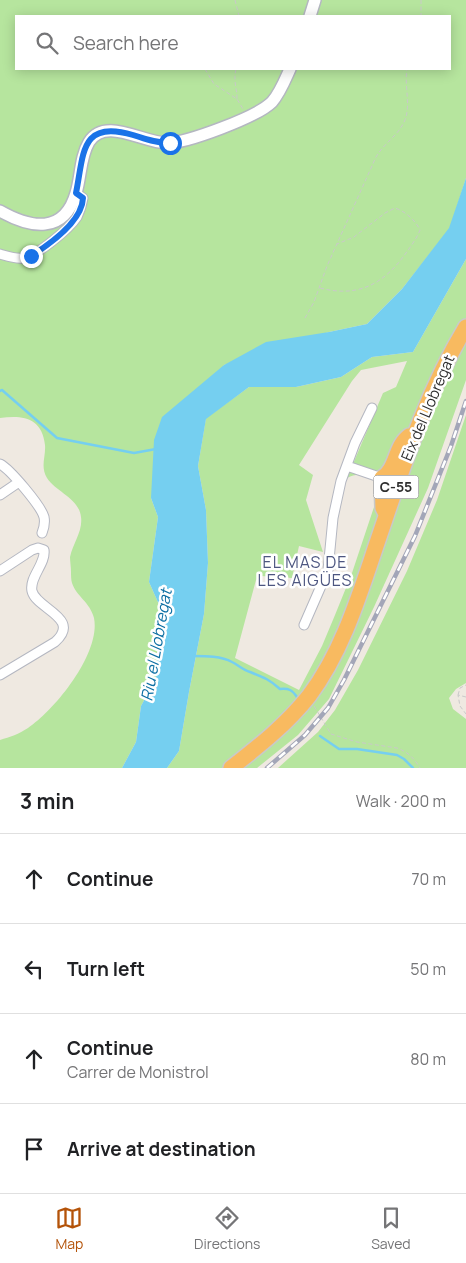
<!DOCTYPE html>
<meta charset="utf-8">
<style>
body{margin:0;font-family:Manrope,sans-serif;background:#f6f6f6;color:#202124}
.stop{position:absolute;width:15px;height:15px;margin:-11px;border:4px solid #1a73e8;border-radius:50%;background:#fff}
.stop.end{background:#1a73e8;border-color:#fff;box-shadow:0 1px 5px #0008}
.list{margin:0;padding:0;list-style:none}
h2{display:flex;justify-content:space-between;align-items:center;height:65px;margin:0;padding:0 20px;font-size:21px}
h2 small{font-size:16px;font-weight:400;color:#757577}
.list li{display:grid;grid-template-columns:32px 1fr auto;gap:15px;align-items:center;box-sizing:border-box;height:90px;padding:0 20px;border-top:1px solid #e0e0e0}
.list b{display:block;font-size:19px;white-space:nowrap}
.list p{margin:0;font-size:16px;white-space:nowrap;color:#757577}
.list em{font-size:16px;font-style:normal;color:#757577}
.icon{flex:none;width:28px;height:28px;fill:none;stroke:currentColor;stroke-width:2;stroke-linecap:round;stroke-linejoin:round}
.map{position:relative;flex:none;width:466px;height:768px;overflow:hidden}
.search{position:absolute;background:#fff;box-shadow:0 2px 12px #0003;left:15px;right:15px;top:15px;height:55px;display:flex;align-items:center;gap:12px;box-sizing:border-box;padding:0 18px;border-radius:0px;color:#757577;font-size:19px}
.sheet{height:425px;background:#fff}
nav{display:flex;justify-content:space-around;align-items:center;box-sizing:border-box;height:70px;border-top:1px solid #e0e0e0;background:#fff;font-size:14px;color:#757577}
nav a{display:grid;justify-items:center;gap:2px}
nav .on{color:#b45309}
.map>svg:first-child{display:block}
</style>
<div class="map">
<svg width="466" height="768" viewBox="0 0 466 768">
<rect width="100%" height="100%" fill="#efe9e1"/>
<!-- green -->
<path fill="#b6e59e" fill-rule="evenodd" d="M 0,0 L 466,0 L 466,178 L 450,228 L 402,289 L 367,324 L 329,332 L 224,365 L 151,498 L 158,517 L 149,582 L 161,609 L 156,678 L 141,706 L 136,742 L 122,768 L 0,768 L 0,740 C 10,737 19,734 28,728 C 55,710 101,653 94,618 C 90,602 76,596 72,583 C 71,580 71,575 71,572 C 71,567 70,561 70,557 C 73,543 83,531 81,517 C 79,498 56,492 47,478 C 40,466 46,457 45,445 C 42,417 22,415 0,418 ZM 16,16 L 450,16 L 450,69 L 16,69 Z
M 466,259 L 466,380 L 428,488 L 374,607 L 329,699 L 298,735 L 257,768 L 167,768 L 179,751 L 189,692 L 204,614 L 208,563 L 206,510 L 198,466 L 206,418 L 249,387 L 296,387 L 341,377 L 372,357 L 413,352 ZM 407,361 L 396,387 L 383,393 L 347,478 C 359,472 365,475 376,482 L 378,495 L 352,573 L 335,615 L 322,646 L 299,690 L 235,658 L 256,580 L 261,576 L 292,578 L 299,546 L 323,552 L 306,500 L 313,475 L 299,465 L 352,381 L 361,370 Z
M 466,415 L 466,683 L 456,689 L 449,698 L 453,709 L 466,719 L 466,768 L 278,768 L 318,732 L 335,710 L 358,670 L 407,571 L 437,500 Z"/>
<!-- water -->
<path fill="#75cff0" d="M 466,178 L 466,259 L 413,352 L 372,357 L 341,377 L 296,387 L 249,387 L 206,419 L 198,466 L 206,510 L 208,563 L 204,614 L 189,692 L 179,751 L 167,768 L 122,768 L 136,742 L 141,706 L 156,678 L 161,609 L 149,582 L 158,517 L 151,498 L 154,440 L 162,417 L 224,365 L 266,342 L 329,332 L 367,324 L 402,289 L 449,228 Z"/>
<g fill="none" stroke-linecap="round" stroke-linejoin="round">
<!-- stream -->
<path stroke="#75cff0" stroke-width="2.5" d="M 0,391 L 2,390 L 57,438 L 134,453 L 156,449
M 194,656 C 206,656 221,656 232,662 C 238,665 243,670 250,672 C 263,677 269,679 280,689 C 289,688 292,690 297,697
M 320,736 L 339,749 L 357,749 L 397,755 L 404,759 L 413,768"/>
<defs>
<path id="minor" d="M 0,254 C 7,256 15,259 23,258 C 37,256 69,229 77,217 C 80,211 82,204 83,198 L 76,193
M 0,464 C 10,469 41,506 44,517 C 45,522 44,528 42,533
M 347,466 L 382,478
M 0,495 L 19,482
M 0,571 L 32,550 L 38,548 L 44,550 C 46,564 29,577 32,591 C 36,609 82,618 55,642 L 0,675
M 304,625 L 328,570 L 333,518 L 341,481 L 355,443 L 372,408"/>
<path id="tertiary" d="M 310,16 L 315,0
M 0,211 C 30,228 64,235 76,193 C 81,177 80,157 89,142 C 105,116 143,143 167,143 C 187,143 257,117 272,102 C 280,93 285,80 290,69"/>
<path id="trunk" d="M 386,514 L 383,508 L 382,478 C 397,469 395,446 409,436 L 413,437
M 231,768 C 259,746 287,724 309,696 C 343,651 360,593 378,540 C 403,467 426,393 466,327"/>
</defs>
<!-- minor casing -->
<use href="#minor" stroke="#b4b7c1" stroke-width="11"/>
<!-- tertiary casing -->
<use href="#tertiary" stroke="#b4b7c1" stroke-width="14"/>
<!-- trunk casing -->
<use href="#trunk" stroke="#c9c9c9" stroke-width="18"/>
<!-- path -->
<path stroke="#c9c9c9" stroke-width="1" stroke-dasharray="4 2.5" stroke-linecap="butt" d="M 235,0 L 239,16
M 421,0 L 421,16
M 205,69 L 214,84 L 237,99 L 243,109
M 236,69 C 233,82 237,87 237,99
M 320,288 C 358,298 384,284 406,253 C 411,246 417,238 420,230 C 416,221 405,211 395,208 L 385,213 L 354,237 L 337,244
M 305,318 L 314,302 L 327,266 L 376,157 C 384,143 399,135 405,120 C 411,104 404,85 407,69
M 458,695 L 460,688 L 466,685
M 466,697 L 458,695 L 460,706 L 466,714
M 314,706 L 331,734 L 357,742 L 397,748 C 408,752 414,758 420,768"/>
<!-- minor -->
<use href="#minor" stroke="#fff" stroke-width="9"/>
<!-- tertiary -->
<use href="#tertiary" stroke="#fff" stroke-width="11"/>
<!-- trunk -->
<use href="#trunk" stroke="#f8ba60" stroke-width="15"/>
<defs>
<path id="rail" d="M 267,768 L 305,735 L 328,708 L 344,680 L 415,536 L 451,446 L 466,401"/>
</defs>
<!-- rail casing -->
<use href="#rail" stroke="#a3a6b8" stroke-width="4.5"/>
<!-- rail -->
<use href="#rail" stroke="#fff" stroke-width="2.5" stroke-dasharray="8" stroke-linecap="butt"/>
</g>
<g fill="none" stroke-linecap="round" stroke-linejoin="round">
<!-- route -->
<path stroke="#1a73e8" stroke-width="6" d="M 31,256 C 50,244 82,222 83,198 L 76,193 C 84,154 80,119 133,135 C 145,139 157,143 170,143"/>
</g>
<g text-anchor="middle" stroke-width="5" stroke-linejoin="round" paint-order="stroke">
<!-- shield labels -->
<rect fill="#fff" stroke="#6d6d6d" stroke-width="1" x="373.5" y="475.5" width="45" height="23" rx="4"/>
<g font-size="14" font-weight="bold" fill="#2e2e2e">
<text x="396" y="492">C-55</text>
</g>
<!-- street labels -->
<g font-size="15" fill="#2e2e2e" stroke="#fff">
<text transform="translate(428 408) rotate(-67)" y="5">Eix del Llobregat</text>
</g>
<!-- neighbourhood labels -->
<g font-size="16" letter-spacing="1" fill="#4d5680" stroke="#fff">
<text x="305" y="568">EL MAS DE<tspan x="305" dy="18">LES AIGÜES</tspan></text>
</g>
<!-- water labels -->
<g font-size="16" font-style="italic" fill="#0d6fa3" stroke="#fff">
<text transform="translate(156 645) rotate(-80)" y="6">Riu el Llobregat</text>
</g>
</g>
</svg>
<div class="stop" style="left:170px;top:143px"></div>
<div class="stop end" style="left:31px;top:256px"></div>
<div class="search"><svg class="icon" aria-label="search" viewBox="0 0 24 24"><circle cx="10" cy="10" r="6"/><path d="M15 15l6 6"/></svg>Search here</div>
</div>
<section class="sheet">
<h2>3 min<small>Walk · 200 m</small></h2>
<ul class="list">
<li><svg class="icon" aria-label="ahead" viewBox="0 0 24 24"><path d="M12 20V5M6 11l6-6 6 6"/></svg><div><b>Continue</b></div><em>70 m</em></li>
<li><svg class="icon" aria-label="left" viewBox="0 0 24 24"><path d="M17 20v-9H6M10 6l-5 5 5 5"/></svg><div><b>Turn left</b></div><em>50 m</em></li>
<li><svg class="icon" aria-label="ahead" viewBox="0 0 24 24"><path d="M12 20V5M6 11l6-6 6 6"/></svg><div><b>Continue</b><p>Carrer de Monistrol</p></div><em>80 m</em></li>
<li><svg class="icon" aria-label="arrive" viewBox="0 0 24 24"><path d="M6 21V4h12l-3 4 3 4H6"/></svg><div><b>Arrive at destination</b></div></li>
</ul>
</section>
<nav>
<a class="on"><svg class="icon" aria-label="map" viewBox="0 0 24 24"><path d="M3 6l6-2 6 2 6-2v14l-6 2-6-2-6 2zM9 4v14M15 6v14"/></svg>Map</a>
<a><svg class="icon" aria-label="directions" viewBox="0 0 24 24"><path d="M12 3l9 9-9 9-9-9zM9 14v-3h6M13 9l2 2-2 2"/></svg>Directions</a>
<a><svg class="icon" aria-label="saved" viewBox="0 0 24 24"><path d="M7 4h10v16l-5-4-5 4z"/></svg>Saved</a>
</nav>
